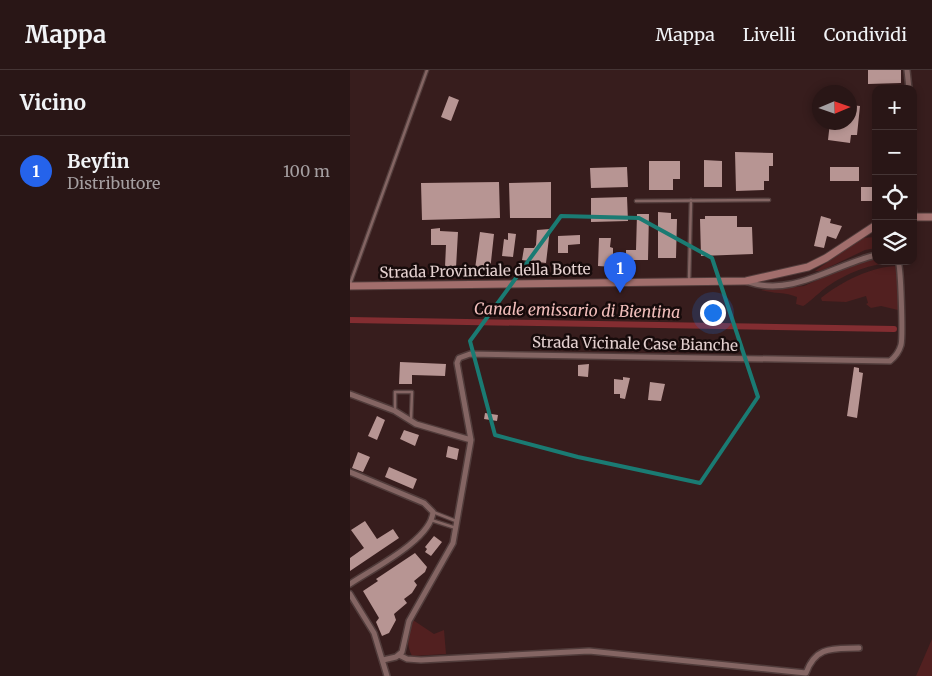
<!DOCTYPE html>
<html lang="it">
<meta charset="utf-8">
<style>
body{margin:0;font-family:Merriweather,serif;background:#311f1f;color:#f1f3f6}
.controls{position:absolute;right:15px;top:15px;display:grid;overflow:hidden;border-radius:10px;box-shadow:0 2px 8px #0003}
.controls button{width:45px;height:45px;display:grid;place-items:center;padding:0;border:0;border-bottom:1px solid #453535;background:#291616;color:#f1f3f6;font:25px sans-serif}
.compass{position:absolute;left:462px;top:15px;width:45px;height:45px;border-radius:50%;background:#291616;box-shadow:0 2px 8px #0003;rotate:88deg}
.you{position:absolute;left:362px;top:242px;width:18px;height:18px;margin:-12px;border:4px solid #fff;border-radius:50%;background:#1a73e8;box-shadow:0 0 0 8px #1a73e833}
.badge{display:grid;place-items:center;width:32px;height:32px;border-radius:50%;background:#2563eb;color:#fff;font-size:16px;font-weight:700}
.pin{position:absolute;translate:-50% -41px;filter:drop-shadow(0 1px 2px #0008)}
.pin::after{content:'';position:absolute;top:26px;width:18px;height:15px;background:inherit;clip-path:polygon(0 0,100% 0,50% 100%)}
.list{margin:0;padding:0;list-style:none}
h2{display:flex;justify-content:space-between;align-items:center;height:65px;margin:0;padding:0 20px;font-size:21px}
h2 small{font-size:16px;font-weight:400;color:#a59fa1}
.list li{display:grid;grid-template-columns:32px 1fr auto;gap:15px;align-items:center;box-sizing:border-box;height:70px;padding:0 20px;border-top:1px solid #453535}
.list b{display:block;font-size:19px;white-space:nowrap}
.list p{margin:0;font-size:16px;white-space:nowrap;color:#a59fa1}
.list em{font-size:16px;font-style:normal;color:#a59fa1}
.icon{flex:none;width:28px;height:28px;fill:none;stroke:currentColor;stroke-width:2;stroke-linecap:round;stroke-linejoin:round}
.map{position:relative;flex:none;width:582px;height:606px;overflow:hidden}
header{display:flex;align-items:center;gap:30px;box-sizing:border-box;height:70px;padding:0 25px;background:#291616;border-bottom:1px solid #453535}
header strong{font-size:24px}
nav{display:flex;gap:28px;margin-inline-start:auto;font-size:18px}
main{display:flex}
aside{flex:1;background:#291616}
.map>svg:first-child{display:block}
</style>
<header>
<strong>Mappa</strong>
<nav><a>Mappa</a><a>Livelli</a><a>Condividi</a></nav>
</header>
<main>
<aside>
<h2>Vicino<small></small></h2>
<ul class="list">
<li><span class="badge">1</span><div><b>Beyfin</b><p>Distributore</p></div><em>100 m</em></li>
</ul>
</aside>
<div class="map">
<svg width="582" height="606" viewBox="0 0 582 606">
<rect width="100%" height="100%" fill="#371d1d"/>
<!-- green -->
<path fill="#522020" d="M 526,167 L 526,178 L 515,180 L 471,201 L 465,201 L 511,168 Z
M 526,187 L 526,191 L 546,191 L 547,194 C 523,191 493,205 474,219 C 469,223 456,235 453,236 L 446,234 L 447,227 C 435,222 423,224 411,220 L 454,216 L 507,192 Z
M 548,196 L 548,240 L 531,236 L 521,238 L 516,234 L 518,233 L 516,226 L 496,232 L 472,231 L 471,228 C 491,212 522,196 548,196 Z
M 63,550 L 84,564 L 94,560 L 96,584 L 62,586 C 56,575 57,561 63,550 Z
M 582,569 L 582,606 L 566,606 Z"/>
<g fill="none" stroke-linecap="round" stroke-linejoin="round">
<!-- canal -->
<path stroke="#832d31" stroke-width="6" d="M 0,250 L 544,259"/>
</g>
<!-- building -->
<path fill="#b79593" d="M 518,0 L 551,0 L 551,13 L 518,14 Z
M 99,26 L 109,30 L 101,51 L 91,47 Z
M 500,35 L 510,36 L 507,65 L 501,65 L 500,73 L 478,70 L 480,52 L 500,52 Z
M 385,82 L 423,83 L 423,96 L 419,96 L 419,111 L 414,111 L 414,120 L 386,121 Z
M 354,90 L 372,91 L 372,117 L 354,117 Z
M 299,91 L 330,91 L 330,109 L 323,109 L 323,120 L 299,120 Z
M 277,97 L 278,117 L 241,118 L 240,98 Z
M 480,97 L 509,97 L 509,111 L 480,111 Z
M 149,112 L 150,148 L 72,150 L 71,113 Z
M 201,112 L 201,148 L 160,148 L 159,113 Z
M 511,117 L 526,117 L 526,131 L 511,131 Z
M 277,127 L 278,151 L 241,152 L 241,128 Z
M 308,142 L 321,143 L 321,149 L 327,149 L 326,188 L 308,188 Z
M 287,144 L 299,144 L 298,190 L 276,190 L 276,180 L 286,180 Z
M 355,146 L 387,146 L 387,157 L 402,157 L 403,184 L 351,186 L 350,149 L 355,149 Z
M 471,146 L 481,149 L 480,153 L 492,156 L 486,169 L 477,166 L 474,178 L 464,176 Z
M 90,158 L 90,161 L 108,162 L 106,198 L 95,197 L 96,175 L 81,175 L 81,159 Z
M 200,159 L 196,193 L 172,190 L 174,178 L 184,178 L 186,175 L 187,160 Z
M 130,162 L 144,164 L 140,201 L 125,199 Z
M 158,163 L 166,164 L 163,187 L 152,186 L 154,169 L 158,170 Z
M 230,165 L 230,174 L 218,175 L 218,183 L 208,183 L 208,166 Z
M 249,168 L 261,168 L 260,177 L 263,178 L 263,197 L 248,196 Z
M 50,292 L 96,294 L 95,306 L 62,305 L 62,314 L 49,314 Z
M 239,294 L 238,307 L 228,306 L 228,295 Z
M 504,297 L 509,298 L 509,302 L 513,303 L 507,348 L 497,346 Z
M 273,307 L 280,308 L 275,329 L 270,328 L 270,324 L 264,324 L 264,309 L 273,310 Z
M 300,312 L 315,314 L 311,331 L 298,330 Z
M 135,343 L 148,345 L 147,351 L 134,349 Z
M 27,346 L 35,350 L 27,370 L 18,366 Z
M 54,360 L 69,365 L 65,376 L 50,369 Z
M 98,376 L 109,379 L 107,390 L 96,387 Z
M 8,382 L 20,387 L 13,402 L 2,398 Z
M 39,397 L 67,409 L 63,419 L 35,407 Z
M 15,451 L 27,469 L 43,459 L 49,468 L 0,501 L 0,488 L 14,478 L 1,460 Z
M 84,466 L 92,472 L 81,486 L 75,482 L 77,479 L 75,477 Z
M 65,483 L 77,497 L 75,502 L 64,511 L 67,515 L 62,523 L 54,529 L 57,533 L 44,544 L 46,550 L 39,563 L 32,566 L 26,552 L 29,548 L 13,521 L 28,511 L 26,509 Z"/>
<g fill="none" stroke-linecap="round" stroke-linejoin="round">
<defs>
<path id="service" d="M 286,131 L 419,130
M 339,212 L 341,130
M 0,214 L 77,0
M 45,341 L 45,322 L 62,322 L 61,350
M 83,442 L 106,451
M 81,450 L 106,458"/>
<path id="minor" d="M 557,0 L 559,19
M 563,138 L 564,147
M 398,212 C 443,227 483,195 526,185
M 0,324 L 45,341 L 66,354 L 121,370
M 0,402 L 74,433 L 83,442 C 81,470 22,499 0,514
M 0,524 L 24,563 L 37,606
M 49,585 L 57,589 L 71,590 L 239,581 L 456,603 C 466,575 484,579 509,578
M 33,590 L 46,587 L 52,582 L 59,551 L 103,473 L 121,370 L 107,293 L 109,288 L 120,284 L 540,291 C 545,287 549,282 551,275 C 553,267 551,197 548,191"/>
<path id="secondary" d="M 563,147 L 582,147
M 0,216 L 396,211 L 458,197 L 476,188 L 526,155"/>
</defs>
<!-- service casing -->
<use href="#service" stroke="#513c3b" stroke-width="5"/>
<!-- minor casing -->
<use href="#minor" stroke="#513c3b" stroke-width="8"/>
<!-- secondary casing -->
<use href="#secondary" stroke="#513c3b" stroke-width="9"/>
<!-- service -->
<use href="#service" stroke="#846563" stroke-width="2.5"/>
<!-- minor -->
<use href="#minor" stroke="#846563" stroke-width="5"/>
<!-- secondary -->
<use href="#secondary" stroke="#a16e6c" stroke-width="7"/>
</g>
<!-- marked area -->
<path fill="none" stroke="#1a7b73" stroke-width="4" stroke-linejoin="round" d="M 211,146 L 289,148 L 362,188 L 408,327 L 350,413 L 228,387 L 145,365 L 120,271 Z"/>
<g text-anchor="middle" stroke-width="5" stroke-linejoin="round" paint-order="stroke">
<!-- street labels -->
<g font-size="15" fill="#e4d1d0" stroke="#170b0b">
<text transform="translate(135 201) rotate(-1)" y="5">Strada Provinciale della Botte</text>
<text transform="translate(285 274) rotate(1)" y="5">Strada Vicinale Case Bianche</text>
</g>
<!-- water labels -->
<g font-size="16" font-style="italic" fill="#f1bebb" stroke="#170b0b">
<text transform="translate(227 240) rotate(1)" y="6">Canale emissario di Bientina</text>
</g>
</g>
</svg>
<div class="controls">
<button>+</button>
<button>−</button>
<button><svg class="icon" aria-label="locate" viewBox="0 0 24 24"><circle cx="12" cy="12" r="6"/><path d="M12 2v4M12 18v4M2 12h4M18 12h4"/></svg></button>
<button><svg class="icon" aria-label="layers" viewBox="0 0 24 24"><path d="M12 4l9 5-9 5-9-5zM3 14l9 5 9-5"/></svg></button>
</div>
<svg class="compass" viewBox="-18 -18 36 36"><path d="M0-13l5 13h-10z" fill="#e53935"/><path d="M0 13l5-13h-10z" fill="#a59fa1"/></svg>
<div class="you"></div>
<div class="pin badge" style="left:270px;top:223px">1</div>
</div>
</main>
